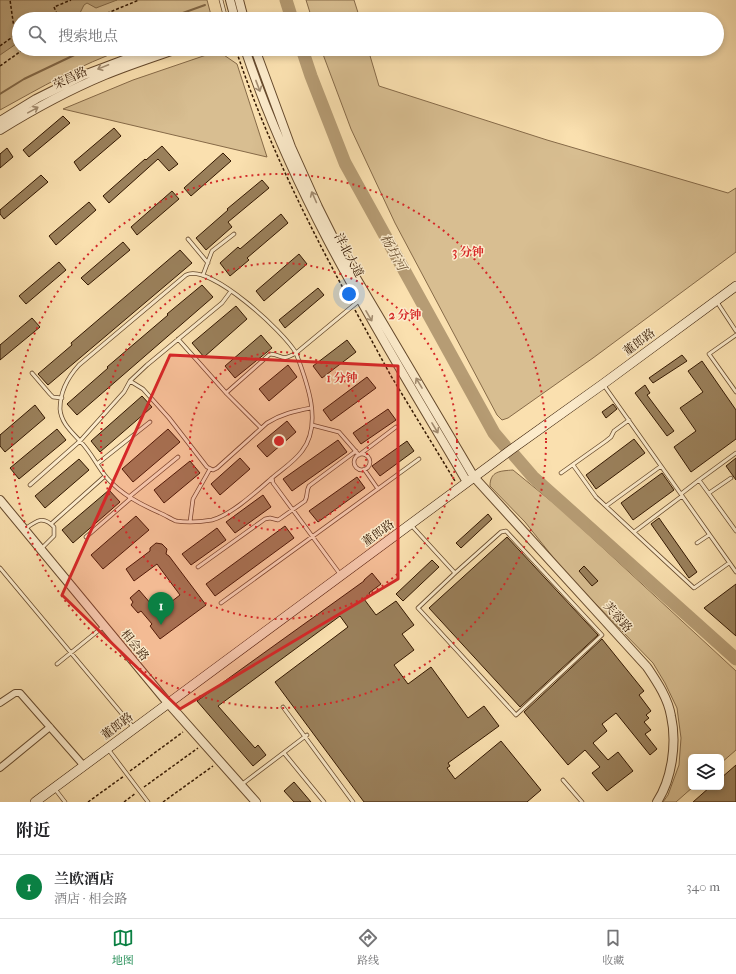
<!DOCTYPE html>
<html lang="zh">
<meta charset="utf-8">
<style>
body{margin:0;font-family:"IM FELL French Canon","Noto Serif SC",serif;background:#f6f6f6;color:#202124}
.controls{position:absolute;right:12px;bottom:12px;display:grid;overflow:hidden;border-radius:6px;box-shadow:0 2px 6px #0003}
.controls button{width:36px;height:36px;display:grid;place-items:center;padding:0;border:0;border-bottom:1px solid #e0e0e0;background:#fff;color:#202124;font:20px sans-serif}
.you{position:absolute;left:349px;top:294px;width:14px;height:14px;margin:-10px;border:3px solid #fff;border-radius:50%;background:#1a73e8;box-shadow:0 0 0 6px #1a73e833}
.badge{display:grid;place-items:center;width:26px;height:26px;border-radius:50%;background:#0b8043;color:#fff;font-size:13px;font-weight:700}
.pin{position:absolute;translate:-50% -33px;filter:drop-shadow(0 1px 2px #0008)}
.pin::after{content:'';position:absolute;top:21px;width:14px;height:12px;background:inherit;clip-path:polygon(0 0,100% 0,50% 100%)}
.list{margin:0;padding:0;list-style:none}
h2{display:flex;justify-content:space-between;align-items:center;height:52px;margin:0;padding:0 16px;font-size:17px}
h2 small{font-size:13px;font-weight:400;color:#757577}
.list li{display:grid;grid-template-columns:26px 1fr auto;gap:12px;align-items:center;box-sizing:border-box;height:64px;padding:0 16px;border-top:1px solid #e0e0e0}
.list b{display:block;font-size:15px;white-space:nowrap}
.list p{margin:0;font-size:13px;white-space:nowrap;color:#757577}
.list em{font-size:13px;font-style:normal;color:#757577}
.icon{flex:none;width:22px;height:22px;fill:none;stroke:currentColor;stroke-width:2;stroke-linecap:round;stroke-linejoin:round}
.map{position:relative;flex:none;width:736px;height:802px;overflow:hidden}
.search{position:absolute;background:#fff;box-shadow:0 2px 6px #0003;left:12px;right:12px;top:12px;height:44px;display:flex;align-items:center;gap:10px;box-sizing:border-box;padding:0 14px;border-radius:22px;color:#757577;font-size:15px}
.sheet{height:116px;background:#fff}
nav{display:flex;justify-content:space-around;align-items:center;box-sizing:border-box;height:56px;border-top:1px solid #e0e0e0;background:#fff;font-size:11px;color:#757577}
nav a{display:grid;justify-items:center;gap:2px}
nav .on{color:#0b8043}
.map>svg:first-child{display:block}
</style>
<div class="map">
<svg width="736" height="802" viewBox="0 0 736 802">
<rect width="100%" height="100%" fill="#fae0af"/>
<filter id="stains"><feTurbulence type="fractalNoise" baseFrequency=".005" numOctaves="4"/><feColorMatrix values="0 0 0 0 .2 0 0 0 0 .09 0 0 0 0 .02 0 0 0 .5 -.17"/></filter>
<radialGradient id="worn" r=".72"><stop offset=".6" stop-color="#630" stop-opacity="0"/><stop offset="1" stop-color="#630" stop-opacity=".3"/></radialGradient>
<!-- green -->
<path fill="#d8be91" stroke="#866a48" d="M 0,0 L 207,0 L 211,15 L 207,19 L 19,19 L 19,49 L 125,49 C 81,64 40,88 0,110 Z
M 306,0 L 354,0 L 360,19 L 312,19 Z
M 321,49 L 368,49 L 379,86 L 547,140 L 728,193 L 736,188 L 736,252 L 593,358 L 508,418 L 502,420 L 497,415 L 395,223 L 351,129 Z
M 218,51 L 237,64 L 267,157 L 63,109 L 133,80 Z
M 513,470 L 562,510 L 736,671 L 736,750 L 721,763 L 721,757 L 691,757 L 691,787 L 693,787 L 676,802 L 663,802 L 668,795 L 679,765 L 681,738 L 677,708 L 665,683 L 653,663 L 564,571 L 525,522 L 490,486 C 490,471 500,471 513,470 Z"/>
<!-- water -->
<path fill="#b69c74" stroke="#826746" d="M 0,0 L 117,0 L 96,8 L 87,3 L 84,5 L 79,15 L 70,19 L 19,19 L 19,42 L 0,55 Z"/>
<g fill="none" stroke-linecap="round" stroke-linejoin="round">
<!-- stream -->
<path stroke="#826746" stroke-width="2" d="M 166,19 L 205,5
M 0,94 L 24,79 L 87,49"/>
<!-- river -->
<path stroke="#b69c74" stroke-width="13" d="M 286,0 L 292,19
M 302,49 L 311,76 L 345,163 L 494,433 L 505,446
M 514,455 L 533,477 L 736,659"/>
</g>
<!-- building -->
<path fill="#9a805b" stroke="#331700" d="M 63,116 L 70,123 L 29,157 L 23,150 Z
M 114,128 L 121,136 L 80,171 L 74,162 Z
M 162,146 L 178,164 L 169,171 L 158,159 L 109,203 L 103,196 L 145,159 L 146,160 Z
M 7,148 L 13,157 L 0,168 L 0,154 Z
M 223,153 L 231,161 L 191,196 L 184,188 Z
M 41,175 L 48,182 L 4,219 L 0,214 L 0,210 Z
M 262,180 L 269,188 L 228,222 L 232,227 L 206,250 L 196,238 L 228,210 L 227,209 Z
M 172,191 L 179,199 L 137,235 L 131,227 Z
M 89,202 L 96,210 L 56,245 L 49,236 Z
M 281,214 L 288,223 L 247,258 L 249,260 L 230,276 L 220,263 L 238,247 L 240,249 Z
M 123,242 L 130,250 L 88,285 L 81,278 Z
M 180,250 L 192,263 L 48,385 L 38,374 L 72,345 L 71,343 Z
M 299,254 L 307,264 L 264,301 L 256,291 Z
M 59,262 L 66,270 L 26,304 L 19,296 Z
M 202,285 L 213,297 L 77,415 L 67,404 L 108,368 L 107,367 L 168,315 L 167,314 Z
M 318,288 L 324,295 L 285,328 L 279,320 Z
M 236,306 L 247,319 L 204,357 L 192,343 Z
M 32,318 L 40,327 L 0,360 L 0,345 Z
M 261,335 L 272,348 L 235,378 L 225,366 Z
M 347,340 L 356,352 L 322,378 L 313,366 Z
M 682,355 L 687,361 L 653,383 L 649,378 Z
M 702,361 L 736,410 L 736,439 L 691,472 L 674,447 L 696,431 L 680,408 L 703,392 L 688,371 Z
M 288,365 L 297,377 L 269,401 L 259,389 Z
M 367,377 L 376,388 L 331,421 L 323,410 Z
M 645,385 L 650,393 L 647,395 L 674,431 L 667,436 L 635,393 Z
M 142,396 L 152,407 L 100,452 L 91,441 Z
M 613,404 L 617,409 L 606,418 L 602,412 Z
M 35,405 L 45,418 L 5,452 L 0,446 L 0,435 Z
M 388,409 L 396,420 L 361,444 L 353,433 Z
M 287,421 L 296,432 L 267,457 L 257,446 Z
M 57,429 L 66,440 L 19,479 L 10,468 Z
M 168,429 L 180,442 L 133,482 L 122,469 Z
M 634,439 L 645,453 L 596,489 L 586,475 Z
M 338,440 L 347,452 L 292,491 L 283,479 Z
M 407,441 L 414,451 L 380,476 L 372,466 Z
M 240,458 L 250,469 L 220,495 L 211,484 Z
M 736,458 L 736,480 L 726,466 Z
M 79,459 L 89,470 L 45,508 L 35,496 Z
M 190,461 L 200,473 L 164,503 L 154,490 Z
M 662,473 L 674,490 L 633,520 L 621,503 Z
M 357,477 L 365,488 L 318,522 L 309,511 Z
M 109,490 L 120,502 L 73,543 L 62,530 Z
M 263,495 L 271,507 L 235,533 L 226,522 Z
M 488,514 L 492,519 L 461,548 L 456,543 Z
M 136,516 L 149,530 L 103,569 L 91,555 Z
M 659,518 L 697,572 L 689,578 L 651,524 Z
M 285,526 L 294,538 L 215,596 L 206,584 Z
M 217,528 L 226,540 L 191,565 L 182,554 Z
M 507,537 L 598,635 L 520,707 L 429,608 Z
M 156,543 L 162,544 L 167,549 L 166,554 L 169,556 L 206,605 L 160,639 L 150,626 L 152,624 L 141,611 L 138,613 L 131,605 L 133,602 L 130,598 L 139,590 L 158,612 L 180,595 L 157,564 L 134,581 L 126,569 L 150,551 L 150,548 Z
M 432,560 L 439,567 L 403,601 L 396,594 Z
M 584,566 L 598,581 L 592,586 L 579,571 Z
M 372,573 L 381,584 L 369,593 L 370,595 L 364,599 L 376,615 L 396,601 L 414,625 L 402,634 L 414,650 L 394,665 L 408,684 L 431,667 L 468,718 L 484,706 L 499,726 L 448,763 L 450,766 L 447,768 L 455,779 L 501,741 L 541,790 L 527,802 L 364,802 L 275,682 L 348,627 L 340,616 L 218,706 L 255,748 L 258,745 L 266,755 L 253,766 L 197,701 L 364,581 L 364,580 Z
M 736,584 L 736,636 L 704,608 Z
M 602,639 L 644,691 L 639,695 L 651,711 L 646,715 L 649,718 L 644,722 L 651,730 L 645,734 L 657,749 L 650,755 L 616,713 L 602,724 L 607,731 L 593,743 L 608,760 L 618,752 L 633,771 L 607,791 L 592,773 L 600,767 L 585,750 L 568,765 L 524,712 Z
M 736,765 L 736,802 L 693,802 L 710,787 L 721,787 L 721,778 Z
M 294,782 L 311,802 L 294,802 L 284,791 Z"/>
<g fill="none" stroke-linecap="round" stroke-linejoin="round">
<defs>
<path id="service" d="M 221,0 L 226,19
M 188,239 L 208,263
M 203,275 L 212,251 L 234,234
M 717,302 L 736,331
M 736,335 L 709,354 L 736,392
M 178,339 L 227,394 L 261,428
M 32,373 L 50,394 L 53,397 L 62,398
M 130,381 L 143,389 L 169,418 L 207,467 L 213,470 L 217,468 L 267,423 C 281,414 295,411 311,408
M 603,384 L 736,572
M 226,393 L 270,354 C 284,355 280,362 296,353 C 284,332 210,263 186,275 L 79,365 C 68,377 60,392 60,409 C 61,423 72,432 80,441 C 91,452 97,466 107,478 C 121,494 140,504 160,513 C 165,515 171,519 176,521 C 188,523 201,522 212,520 C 231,515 257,491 272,478
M 312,425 L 339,432 L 359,455 L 396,427
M 736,453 L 699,480 L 736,531
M354 462a8 8 0 1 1 16 0a8 8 0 1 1-16 0Z
M 97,464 L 150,422
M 573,465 L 596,497 L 694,588 L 729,563
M 364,469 L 378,489
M 561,473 L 606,441 L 611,437 L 614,431 L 629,420
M 30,485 L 80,441 L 124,392 L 130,381 L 147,365 L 222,303 L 231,291
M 709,493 L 731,478
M 681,494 L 699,480
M 129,497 L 178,457
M 606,506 L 661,466
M 190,522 L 193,499 L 210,469
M 51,524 L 105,476
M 411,525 L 455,573 L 418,608 L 516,715 L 602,635 L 506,531 L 501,532 L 455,573
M 25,529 C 36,521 43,515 54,527 L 54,536 L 42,548
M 634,532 L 682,496
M 86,537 L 131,498
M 697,543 L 709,535
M 198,567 L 265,519 L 270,518 L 278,520 L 281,518 L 305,501 C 308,496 306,491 309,486 L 356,451
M 0,568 L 133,727
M 340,574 L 273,483 L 272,478 C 281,470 294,462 302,451 C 323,424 307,382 296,353 L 360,300
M 221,603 L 419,459
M 57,664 L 104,626
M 283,707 L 353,802
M 108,749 L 148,802
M 284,753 L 324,802
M 563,780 L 582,802
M 241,785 L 307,735
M 55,789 L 65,802"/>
<path id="minor" d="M 0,703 L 15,693 L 20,693 L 84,766
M 0,768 L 50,727"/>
<path id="tertiary" d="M 230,0 L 235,19
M 239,0 L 244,19
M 245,49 C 296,204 385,342 467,482
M 255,49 L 291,147 L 318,207 L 339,249 L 474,477 L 647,667 C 657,682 668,698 671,716 C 677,743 672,779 657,802
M 0,121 L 36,99 L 84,75 L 153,49
M 0,130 C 34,109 69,90 105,75 C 129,65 154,57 177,49
M 0,500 L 168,703 L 256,802"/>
<path id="secondary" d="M 35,802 L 512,449 L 603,384 L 736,286"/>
</defs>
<!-- service casing -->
<use href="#service" stroke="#65492c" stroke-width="4.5"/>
<!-- minor casing -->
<use href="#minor" stroke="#65492c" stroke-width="8"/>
<!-- tertiary casing -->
<use href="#tertiary" stroke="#65492c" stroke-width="10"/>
<!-- secondary casing -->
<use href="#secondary" stroke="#331700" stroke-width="10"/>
<!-- path -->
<path stroke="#331700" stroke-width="1.5" stroke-dasharray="3 2" stroke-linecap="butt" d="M 59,19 L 54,7 L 71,0
M 93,19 L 139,0
M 0,46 L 15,35 L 10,0
M 232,49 L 238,56 C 267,141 307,222 350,301
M 183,55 L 200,49
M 0,66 L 24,49
M 355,310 L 391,376 L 455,481
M 130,771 L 183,732
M 144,787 L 198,748
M 88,802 L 124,776
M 124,802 L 136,793
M 163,802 L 213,766"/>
<!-- service -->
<use href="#service" stroke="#fcebcb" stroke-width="3"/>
<!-- minor -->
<use href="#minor" stroke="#fcebcb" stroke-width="6"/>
<!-- tertiary -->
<use href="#tertiary" stroke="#fcebcb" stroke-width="8"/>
<!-- secondary -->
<use href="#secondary" stroke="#fcebcb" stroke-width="9"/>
</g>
<!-- one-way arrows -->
<defs><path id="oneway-shaft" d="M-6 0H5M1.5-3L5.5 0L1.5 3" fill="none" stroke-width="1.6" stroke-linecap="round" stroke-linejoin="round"/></defs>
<g stroke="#a28c70">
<use href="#oneway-shaft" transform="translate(103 67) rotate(158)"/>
<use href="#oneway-shaft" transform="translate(258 86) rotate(69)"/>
<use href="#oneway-shaft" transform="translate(33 110) rotate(-29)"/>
<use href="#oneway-shaft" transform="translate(314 197) rotate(-114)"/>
<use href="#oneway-shaft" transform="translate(369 316) rotate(60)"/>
<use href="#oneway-shaft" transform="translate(419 383) rotate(-121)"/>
<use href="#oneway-shaft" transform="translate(435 428) rotate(59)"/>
</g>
<!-- marked area -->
<path fill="#d62828" fill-opacity="0.2" stroke="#d62828" stroke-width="3" stroke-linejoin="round" d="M 170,355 L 398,366 L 398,579 L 180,709 L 62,595 Z"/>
<!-- distance rings -->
<g fill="none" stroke="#d62828" stroke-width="2" stroke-dasharray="2 4">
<circle cx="279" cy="441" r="89"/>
<circle cx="279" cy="441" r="178"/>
<circle cx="279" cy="441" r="267"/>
</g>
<g text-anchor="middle" stroke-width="3" stroke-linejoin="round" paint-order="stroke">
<!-- street labels -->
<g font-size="12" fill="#331700" stroke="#fcebcb">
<text transform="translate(70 78) rotate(-25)" y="4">荣昌路</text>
<text transform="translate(349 255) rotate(62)" y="4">洋北大道</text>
<text transform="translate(639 342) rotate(-37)" y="4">董郎路</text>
<text transform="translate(378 533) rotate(-36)" y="4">董郎路</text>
<text transform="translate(618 617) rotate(48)" y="4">芙蓉路</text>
<text transform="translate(135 645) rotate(51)" y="4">相会路</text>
<text transform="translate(117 726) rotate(-37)" y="4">董郎路</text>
</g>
<!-- water labels -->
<g font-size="13" font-style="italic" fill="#674c2e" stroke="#fcebcb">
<text transform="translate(394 252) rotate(61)" y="5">杨圩河</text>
</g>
</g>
<circle cx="279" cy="441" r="6" fill="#d62828" stroke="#fcebcb" stroke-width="2"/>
<g font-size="12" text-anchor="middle" font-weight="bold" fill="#d62828" stroke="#fcebcb" stroke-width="3" stroke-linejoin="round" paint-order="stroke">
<text x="468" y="256">3 分钟</text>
<text x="405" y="319">2 分钟</text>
<text x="342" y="382">1 分钟</text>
</g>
<rect width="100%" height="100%" filter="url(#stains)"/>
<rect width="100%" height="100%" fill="url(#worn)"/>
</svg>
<div class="controls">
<button><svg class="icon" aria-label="layers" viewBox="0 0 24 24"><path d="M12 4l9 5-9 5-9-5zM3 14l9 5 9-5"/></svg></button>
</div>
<div class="you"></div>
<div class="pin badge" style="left:161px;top:625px">1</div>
<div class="search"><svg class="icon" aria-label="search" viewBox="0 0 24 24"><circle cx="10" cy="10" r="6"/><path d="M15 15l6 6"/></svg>搜索地点</div>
</div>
<section class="sheet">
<h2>附近<small></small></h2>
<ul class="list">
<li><span class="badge">1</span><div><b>兰欧酒店</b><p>酒店 · 相会路</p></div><em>340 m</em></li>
</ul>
</section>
<nav>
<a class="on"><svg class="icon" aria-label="map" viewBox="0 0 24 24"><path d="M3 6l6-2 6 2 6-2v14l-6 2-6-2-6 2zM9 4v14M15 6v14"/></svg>地图</a>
<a><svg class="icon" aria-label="directions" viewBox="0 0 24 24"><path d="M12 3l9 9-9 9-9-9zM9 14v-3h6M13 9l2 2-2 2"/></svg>路线</a>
<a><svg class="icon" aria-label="saved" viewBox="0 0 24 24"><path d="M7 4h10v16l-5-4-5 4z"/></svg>收藏</a>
</nav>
